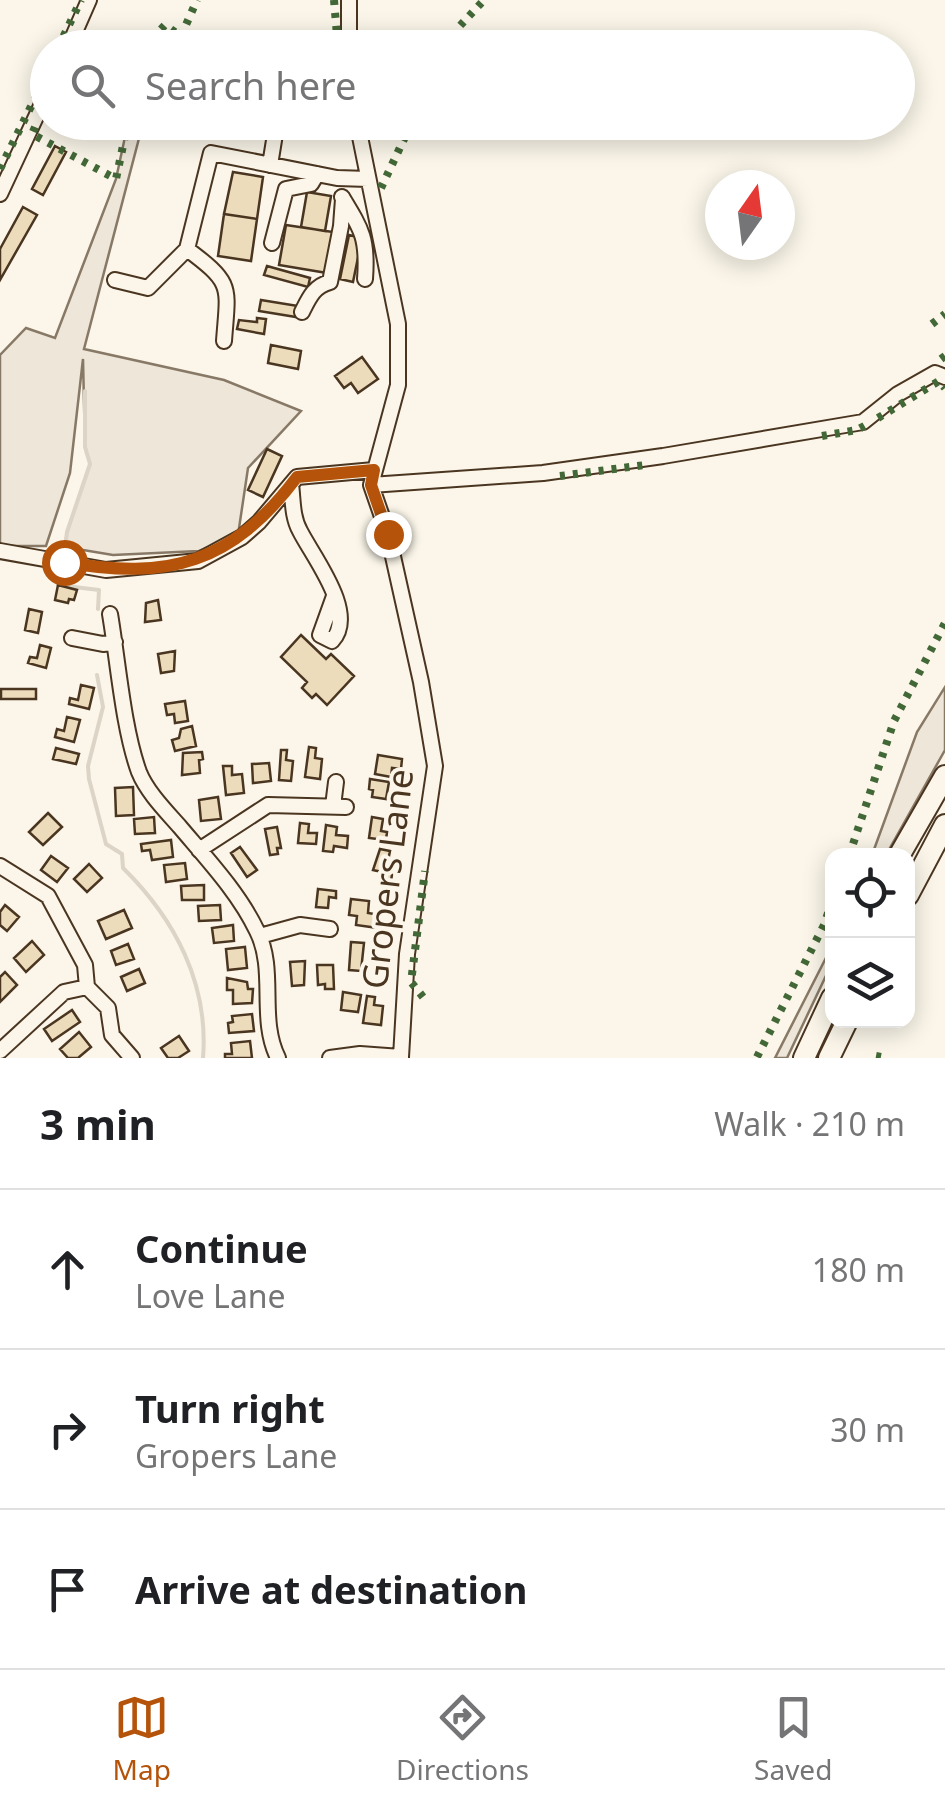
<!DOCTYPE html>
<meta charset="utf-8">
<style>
body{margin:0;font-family:"Noto Sans",sans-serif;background:#f2f2f2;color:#202124}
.controls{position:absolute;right:30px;bottom:30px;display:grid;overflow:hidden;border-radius:20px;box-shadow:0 5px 25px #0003}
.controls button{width:90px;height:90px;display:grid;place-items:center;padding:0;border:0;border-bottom:2px solid #e0e0e0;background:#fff;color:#202124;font:50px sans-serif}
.compass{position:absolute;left:705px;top:170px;width:90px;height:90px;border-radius:50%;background:#fff;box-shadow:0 5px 25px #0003;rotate:14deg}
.stop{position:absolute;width:30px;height:30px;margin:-22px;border:8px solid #b45309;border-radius:50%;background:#fff}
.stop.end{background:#b45309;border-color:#fff;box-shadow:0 2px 10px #0008}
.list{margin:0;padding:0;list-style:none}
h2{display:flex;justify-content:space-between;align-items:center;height:130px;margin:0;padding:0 40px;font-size:42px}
h2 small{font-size:32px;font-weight:400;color:#757577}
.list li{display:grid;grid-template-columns:65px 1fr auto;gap:30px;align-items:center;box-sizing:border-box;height:160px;padding:0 40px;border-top:2px solid #e0e0e0}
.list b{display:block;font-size:38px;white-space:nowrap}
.list p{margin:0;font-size:32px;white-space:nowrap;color:#757577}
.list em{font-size:32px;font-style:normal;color:#757577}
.icon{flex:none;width:55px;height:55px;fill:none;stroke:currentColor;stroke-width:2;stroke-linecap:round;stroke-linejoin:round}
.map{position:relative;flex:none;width:945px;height:1058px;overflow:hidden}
.search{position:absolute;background:#fff;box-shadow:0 5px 25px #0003;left:30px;right:30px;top:30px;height:110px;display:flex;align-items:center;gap:25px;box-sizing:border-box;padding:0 35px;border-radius:55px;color:#757577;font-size:38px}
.sheet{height:610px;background:#fff}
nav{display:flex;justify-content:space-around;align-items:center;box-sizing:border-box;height:140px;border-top:2px solid #e0e0e0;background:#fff;font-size:28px;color:#757577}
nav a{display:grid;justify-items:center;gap:5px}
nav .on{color:#b45309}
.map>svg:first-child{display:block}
</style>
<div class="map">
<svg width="945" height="1058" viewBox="0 0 945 1058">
<rect width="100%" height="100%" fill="#fbf6e9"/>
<!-- green -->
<path fill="#ede6d9" stroke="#887966" stroke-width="2.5" d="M 128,123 L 143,123 L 84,349 L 224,380 L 301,411 L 248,468 L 238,535 L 199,551 L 113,555 L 65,547 L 67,532 L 90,464 L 85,447 L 83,359 L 70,473 L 46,546 L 0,546 L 0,355 L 26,328 L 55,338 L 116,179 Z
M 945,687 L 945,750 L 886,855 L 872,855 L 917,732 Z
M 832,946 L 832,963 L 787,1058 L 775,1058 Z"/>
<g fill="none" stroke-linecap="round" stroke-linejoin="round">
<!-- stream -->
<path stroke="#dcd4c6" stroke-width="4" d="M 65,547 L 67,532 L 90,464 L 85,447 L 85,391
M 58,585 L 99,590 L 98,609
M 97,675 L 103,707 L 88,766 L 89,779 L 106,844 L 122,854 L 123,868 C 175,919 209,984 203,1058"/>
</g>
<!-- building -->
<path fill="#ecdcbc" stroke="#4a3520" stroke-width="2.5" d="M 55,146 L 66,152 L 43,195 L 32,189 Z
M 233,172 L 263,177 L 257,219 L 224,214 Z
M 307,192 L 331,196 L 325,231 L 301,227 Z
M 23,207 L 37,215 L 0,280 L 0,249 Z
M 224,214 L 257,219 L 251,261 L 218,256 Z
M 286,225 L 333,232 L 327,273 L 279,265 Z
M 349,235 L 362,238 L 353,282 L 340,279 Z
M 267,266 L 310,278 L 308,287 L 264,275 Z
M 261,300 L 298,306 L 296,317 L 259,311 Z
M 257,318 L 266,319 L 264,334 L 237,329 L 239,320 L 257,322 Z
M 271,345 L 301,351 L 298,369 L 268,363 Z
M 362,357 L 378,379 L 358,393 L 351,383 L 344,388 L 335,376 Z
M 267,449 L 282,456 L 263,497 L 248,490 Z
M 58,585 L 77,590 L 74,600 L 69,599 L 68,603 L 55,600 Z
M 158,600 L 161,620 L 145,622 L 146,603 Z
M 29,609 L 42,612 L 38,633 L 25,630 Z
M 301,635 L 326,659 L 331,654 L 354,676 L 327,705 L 316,694 L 312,698 L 302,688 L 307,682 L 281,657 Z
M 40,645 L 51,648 L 46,668 L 28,663 L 30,657 L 37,658 Z
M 175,651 L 174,671 L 161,673 L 158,654 Z
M 81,685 L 94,688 L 89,709 L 69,704 L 70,698 L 78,700 Z
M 1,689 L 36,689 L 36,699 L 1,699 Z
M 185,701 L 188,721 L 175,723 L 174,714 L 167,715 L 165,704 Z
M 67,717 L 80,720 L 74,742 L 55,737 L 57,729 L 64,731 Z
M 192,726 L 196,746 L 175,751 L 172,740 L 179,738 L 181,729 Z
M 309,747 L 316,748 L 315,758 L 322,759 L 320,779 L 305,777 Z
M 56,748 L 79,754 L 76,764 L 53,759 Z
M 281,750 L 287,750 L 286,760 L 293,761 L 291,781 L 279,780 Z
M 202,752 L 203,759 L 199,760 L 200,773 L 182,775 L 183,753 Z
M 378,755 L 402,759 L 401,769 L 392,768 L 391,777 L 375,774 Z
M 269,763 L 271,781 L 253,783 L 252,764 Z
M 223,766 L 232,766 L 232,775 L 242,774 L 244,793 L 226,795 Z
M 370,779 L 389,782 L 386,799 L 372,797 L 373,790 L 369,789 Z
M 133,787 L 134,815 L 116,816 L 115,788 Z
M 218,797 L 221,819 L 201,821 L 199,800 Z
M 48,813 L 62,827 L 43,845 L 29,832 Z
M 154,817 L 155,833 L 135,834 L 134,819 Z
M 372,817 L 383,819 L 381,831 L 387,832 L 386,840 L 369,838 Z
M 300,823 L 309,824 L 308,833 L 317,833 L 316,844 L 298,843 Z
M 326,825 L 337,827 L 336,835 L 348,836 L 347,848 L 334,846 L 333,852 L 323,851 Z
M 277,827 L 281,848 L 277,848 L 278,854 L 270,855 L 265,829 Z
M 171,840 L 173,857 L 152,860 L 150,850 L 142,851 L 141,844 Z
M 240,847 L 257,870 L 247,877 L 231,853 Z
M 380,849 L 390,851 L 388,861 L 394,862 L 391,881 L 381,880 L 382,872 L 373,870 Z
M 51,856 L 68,868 L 57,882 L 41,870 Z
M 185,863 L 187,879 L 166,882 L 164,865 Z
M 89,864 L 102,878 L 87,892 L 74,879 Z
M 204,885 L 204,900 L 182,900 L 181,886 Z
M 318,889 L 336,891 L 336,898 L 329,897 L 328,908 L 316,907 Z
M 351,899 L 369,901 L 368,913 L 380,915 L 378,928 L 356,925 L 357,916 L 349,915 Z
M 5,905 L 19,917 L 7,931 L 0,925 L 0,912 Z
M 220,905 L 221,920 L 199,921 L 198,906 Z
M 124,910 L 132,928 L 106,939 L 98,921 Z
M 233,925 L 234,941 L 214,943 L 212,928 Z
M 32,941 L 44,955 L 26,972 L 14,958 Z
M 351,942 L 364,943 L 361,971 L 349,970 Z
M 128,944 L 134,959 L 116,965 L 111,951 Z
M 245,947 L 247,968 L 228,970 L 226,949 Z
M 305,961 L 304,985 L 292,986 L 290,962 Z
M 317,965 L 333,965 L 334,989 L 325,989 L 325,984 L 318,985 Z
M 139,969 L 145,983 L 127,991 L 121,977 Z
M 5,972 L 17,985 L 0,1002 L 0,977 Z
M 227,978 L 247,982 L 248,989 L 253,989 L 252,1003 L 233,1004 L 233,990 L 227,990 Z
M 343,992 L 361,995 L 358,1012 L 341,1010 Z
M 367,996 L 375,997 L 374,1005 L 383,1006 L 381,1025 L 363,1023 Z
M 72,1010 L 80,1022 L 52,1041 L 44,1029 Z
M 252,1014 L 254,1031 L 229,1033 L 228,1023 L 233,1022 L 232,1016 Z
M 79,1032 L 91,1047 L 78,1058 L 68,1058 L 60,1049 Z
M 179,1036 L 189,1051 L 178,1058 L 168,1058 L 161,1048 Z
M 250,1041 L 252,1058 L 225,1058 L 225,1054 L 232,1054 L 231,1043 Z"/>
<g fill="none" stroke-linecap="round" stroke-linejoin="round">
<defs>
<path id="minor" d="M 68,48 L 89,0
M 349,48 L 349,0
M 357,122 L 398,324 L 398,385 L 371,485 L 388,534 L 421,682 L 435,766 L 407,954 L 401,1057
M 270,165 L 276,128
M 0,194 L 48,91
M 342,197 C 362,230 368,239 365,279
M 272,243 L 286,189 L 311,184 L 317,174
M 187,249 C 234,284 228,286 224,341
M 115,280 L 148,288 L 187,249 L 211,153 L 337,178 L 368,179
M 302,312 C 309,298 314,286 330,282 L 341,226 L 343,199
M 291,484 C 293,499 292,517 300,531 C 313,557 358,613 332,641 L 320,635 L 334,596
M 371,485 L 543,473 L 663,456 L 863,422 L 898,394 L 935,373 L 945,377
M 0,551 L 106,570 L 198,561 L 242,537 L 259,522 L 297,477 L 374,470
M 110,614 C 118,661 123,728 139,772 C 147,792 166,811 180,827 C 207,859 239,893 257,931 C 277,971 258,1018 278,1058
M 72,638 L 103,644 L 115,642
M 333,806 L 336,782
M 199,850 L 268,805 L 346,807
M 0,866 L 48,896 L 85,965 L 87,987 L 108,1008 L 112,1035 L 132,1058
M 260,936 L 300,925 L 330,929
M 0,1051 L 64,992 L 87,987
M 330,1058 L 360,1054 L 401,1057"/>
<path id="highway" d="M 899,856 L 945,776
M 908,895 L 945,825
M 804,1058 L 832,998
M 829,1058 L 847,1021"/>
</defs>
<!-- minor casing -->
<use href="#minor" stroke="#4a3520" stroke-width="18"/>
<!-- highway casing -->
<use href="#highway" stroke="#4a3520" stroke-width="24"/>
<!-- minor -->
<use href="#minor" stroke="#fbf6e9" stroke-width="14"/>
<!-- highway -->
<use href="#highway" stroke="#fbf6e9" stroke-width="20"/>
<!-- hedge -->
<path stroke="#436837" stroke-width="8" stroke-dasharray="5 8" stroke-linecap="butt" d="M 334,0 L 338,48
M 181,36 L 197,0
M 58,48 L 81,0
M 143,48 L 165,25 L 197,48
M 448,48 L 456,30 L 484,0
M 342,122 L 344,122
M 35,127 L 32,134 L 116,179 L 128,122
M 0,169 L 48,72
M 381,188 L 412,122
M 932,324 L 945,314
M 941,359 L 945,356
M 878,418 L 939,381 L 945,388
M 822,436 L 857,430 L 866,425
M 560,476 L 645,465
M 849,856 L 894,721 L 945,623
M 423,997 L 411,982 L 425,871
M 876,1056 L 887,1058
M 757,1057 L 824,925 L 832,901"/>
</g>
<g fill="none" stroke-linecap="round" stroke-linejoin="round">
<!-- route -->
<path stroke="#b45309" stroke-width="12" d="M 64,562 C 169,581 232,563 297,477 L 374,470 L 371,485 L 388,534"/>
</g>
<g text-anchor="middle" stroke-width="8" stroke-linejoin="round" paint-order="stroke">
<!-- street labels -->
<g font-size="35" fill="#4a3520" stroke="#fbf6e9">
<text transform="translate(388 879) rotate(-83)" y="12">Gropers Lane</text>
</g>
</g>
</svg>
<div class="controls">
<button><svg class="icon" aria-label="locate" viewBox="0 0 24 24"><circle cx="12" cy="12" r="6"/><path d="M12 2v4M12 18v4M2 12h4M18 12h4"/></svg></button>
<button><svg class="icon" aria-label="layers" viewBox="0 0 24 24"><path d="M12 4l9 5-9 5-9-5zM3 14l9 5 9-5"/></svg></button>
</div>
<svg class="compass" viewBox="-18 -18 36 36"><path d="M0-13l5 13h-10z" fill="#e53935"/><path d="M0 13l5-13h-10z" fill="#757577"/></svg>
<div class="stop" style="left:64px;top:562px"></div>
<div class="stop end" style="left:388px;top:534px"></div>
<div class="search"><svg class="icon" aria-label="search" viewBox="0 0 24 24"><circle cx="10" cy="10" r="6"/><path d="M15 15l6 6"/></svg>Search here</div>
</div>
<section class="sheet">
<h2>3 min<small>Walk · 210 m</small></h2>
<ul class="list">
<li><svg class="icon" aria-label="ahead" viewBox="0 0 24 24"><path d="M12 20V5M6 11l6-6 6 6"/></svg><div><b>Continue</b><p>Love Lane</p></div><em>180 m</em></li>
<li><svg class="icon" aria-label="right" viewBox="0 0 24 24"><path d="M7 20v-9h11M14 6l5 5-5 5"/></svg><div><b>Turn right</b><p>Gropers Lane</p></div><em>30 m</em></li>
<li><svg class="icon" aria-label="arrive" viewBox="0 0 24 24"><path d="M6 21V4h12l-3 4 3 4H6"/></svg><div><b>Arrive at destination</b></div></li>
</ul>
</section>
<nav>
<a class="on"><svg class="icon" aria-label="map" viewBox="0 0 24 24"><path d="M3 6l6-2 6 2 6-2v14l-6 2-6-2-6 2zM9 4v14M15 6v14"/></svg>Map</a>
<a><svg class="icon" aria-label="directions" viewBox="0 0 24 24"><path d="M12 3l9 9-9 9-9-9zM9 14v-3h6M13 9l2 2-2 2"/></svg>Directions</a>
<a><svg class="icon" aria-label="saved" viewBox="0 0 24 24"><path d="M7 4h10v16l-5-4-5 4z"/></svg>Saved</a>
</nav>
